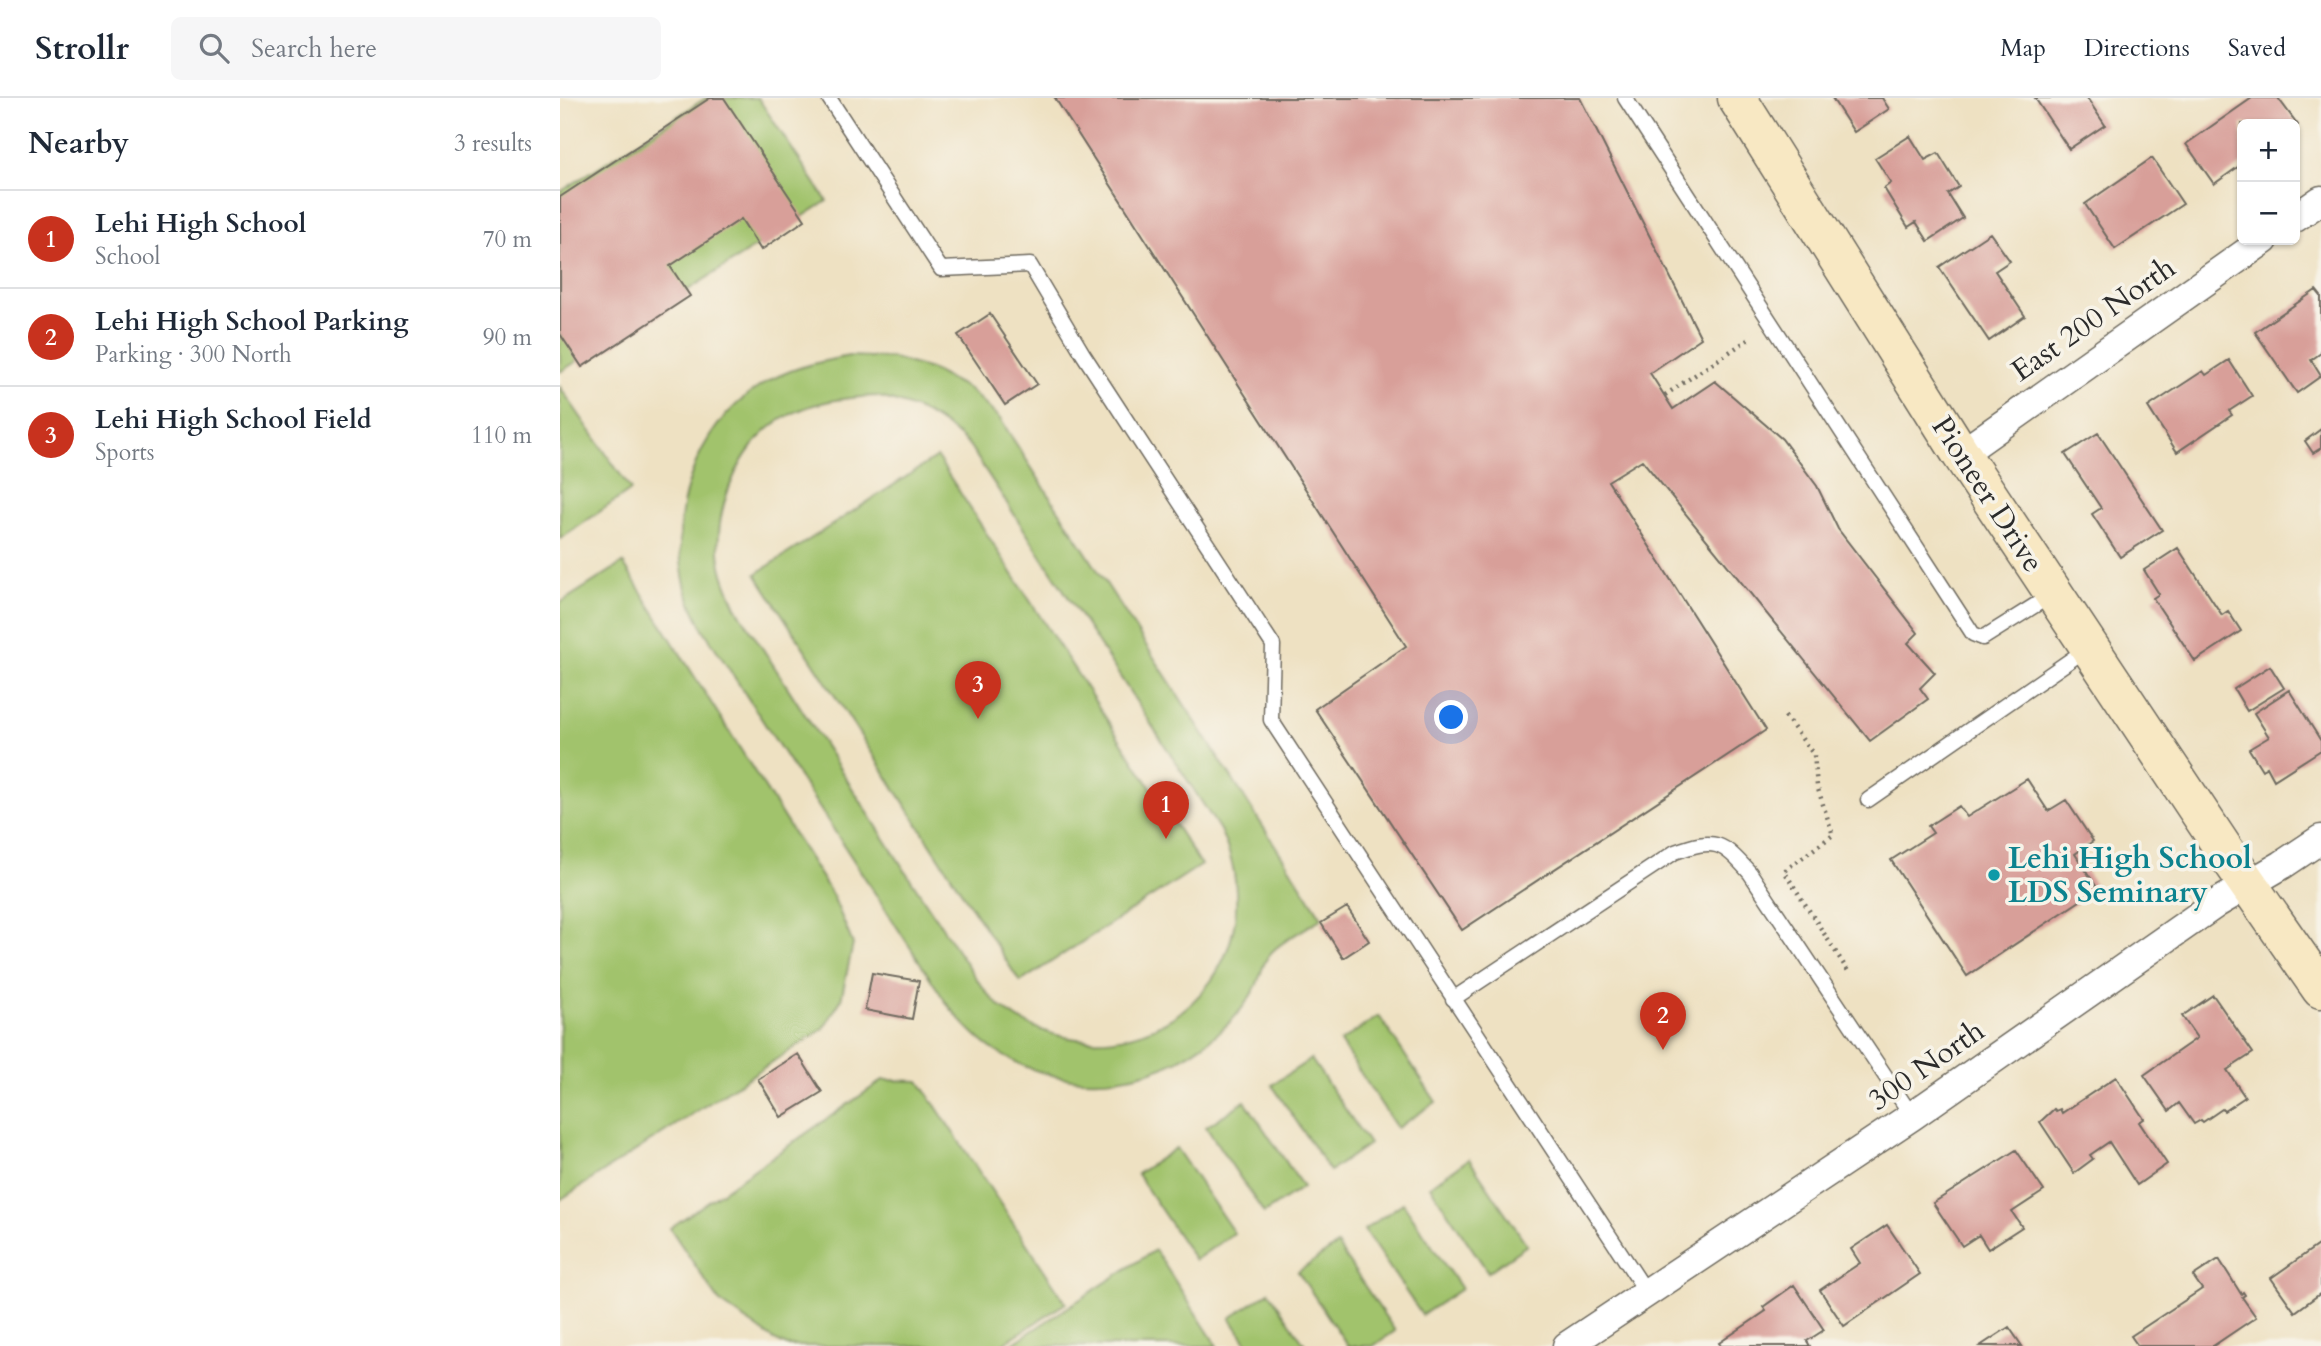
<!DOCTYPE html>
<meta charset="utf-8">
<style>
body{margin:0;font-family:Cardo,serif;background:#f6f6f7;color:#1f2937}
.controls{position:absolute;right:21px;top:21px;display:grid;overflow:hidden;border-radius:10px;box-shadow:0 2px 5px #0004}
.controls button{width:63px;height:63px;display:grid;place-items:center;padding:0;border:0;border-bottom:2px solid #e0e1e3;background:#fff;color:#1f2937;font:35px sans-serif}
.you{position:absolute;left:892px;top:620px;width:24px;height:24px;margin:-18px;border:5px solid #fff;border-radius:50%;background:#1a73e8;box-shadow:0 0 0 10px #1a73e833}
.badge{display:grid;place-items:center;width:46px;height:46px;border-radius:50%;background:#c8321e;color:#fff;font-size:23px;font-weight:700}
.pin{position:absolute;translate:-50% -58px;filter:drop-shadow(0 2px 4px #0008)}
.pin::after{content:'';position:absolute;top:37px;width:24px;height:21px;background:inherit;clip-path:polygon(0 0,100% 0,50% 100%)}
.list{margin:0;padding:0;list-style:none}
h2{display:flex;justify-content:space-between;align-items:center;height:91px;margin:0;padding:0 28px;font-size:30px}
h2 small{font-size:23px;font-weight:400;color:#747a83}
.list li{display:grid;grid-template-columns:46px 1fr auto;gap:21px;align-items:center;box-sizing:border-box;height:98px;padding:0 28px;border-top:2px solid #e0e1e3}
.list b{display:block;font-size:26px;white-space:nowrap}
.list p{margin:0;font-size:23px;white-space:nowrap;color:#747a83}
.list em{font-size:23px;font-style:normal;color:#747a83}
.icon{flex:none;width:38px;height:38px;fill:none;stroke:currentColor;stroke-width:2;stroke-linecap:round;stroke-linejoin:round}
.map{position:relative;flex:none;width:1761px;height:1248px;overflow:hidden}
header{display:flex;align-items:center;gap:42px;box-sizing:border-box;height:98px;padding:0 35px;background:#fff;border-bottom:2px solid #e0e1e3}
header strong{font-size:33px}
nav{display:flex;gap:38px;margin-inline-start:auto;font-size:24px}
.search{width:490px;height:63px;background:#f6f6f7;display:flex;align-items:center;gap:18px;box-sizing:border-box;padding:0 24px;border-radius:10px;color:#747a83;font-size:26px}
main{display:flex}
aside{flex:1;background:#fff}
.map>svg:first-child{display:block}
</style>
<header>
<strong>Strollr</strong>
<div class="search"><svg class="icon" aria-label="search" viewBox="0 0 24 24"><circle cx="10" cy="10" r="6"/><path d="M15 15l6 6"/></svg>Search here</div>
<nav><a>Map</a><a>Directions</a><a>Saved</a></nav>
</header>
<main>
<aside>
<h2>Nearby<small>3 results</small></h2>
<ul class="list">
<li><span class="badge">1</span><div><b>Lehi High School</b><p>School</p></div><em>70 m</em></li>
<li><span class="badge">2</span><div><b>Lehi High School Parking</b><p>Parking · 300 North</p></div><em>90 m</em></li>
<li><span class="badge">3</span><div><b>Lehi High School Field</b><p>Sports</p></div><em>110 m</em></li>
</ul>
</aside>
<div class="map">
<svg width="1761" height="1248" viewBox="0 0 1761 1248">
<rect width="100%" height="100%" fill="#f7f3e8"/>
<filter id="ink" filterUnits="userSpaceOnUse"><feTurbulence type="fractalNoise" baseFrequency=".0143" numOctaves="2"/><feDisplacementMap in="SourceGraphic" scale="14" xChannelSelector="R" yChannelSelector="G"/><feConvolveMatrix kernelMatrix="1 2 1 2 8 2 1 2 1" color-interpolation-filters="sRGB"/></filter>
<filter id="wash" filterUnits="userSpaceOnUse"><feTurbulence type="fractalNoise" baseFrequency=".00686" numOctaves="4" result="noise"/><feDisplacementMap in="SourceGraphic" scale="28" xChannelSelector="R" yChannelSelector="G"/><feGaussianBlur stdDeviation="1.57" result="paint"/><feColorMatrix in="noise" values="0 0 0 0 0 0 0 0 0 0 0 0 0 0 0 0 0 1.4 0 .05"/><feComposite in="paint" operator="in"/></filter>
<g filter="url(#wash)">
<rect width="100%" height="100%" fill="#eee1c2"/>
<!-- green -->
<path fill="#a1c36c" stroke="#66774c" stroke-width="2" fill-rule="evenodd" d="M 146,0 L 198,0 L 267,103 L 0,274 L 0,94 Z
M 289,258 L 333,260 L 370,271 L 409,291 L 440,321 L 762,820 C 749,829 719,844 710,856 C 702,864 701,880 695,890 C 689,901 679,915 670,924 C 605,988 515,1001 437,954 C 417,942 401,923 387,906 L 143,531 C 137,518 130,505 126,491 C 107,417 133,332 199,289 C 225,271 258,264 289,258 ZM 316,298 C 358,309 377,318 409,347 L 660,732 C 683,781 683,837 651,883 C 601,952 507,961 441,909 C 424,895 412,874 399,855 C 384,832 368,808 353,785 C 294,693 235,601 176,509 C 170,496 164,483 161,468 C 150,418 178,347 222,321 C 252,303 283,300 316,298 Z
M 0,289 L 71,392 L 0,441 Z
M 377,359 L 641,767 L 460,884 L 196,476 Z
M 63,465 L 273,798 L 293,846 L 281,902 L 263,931 L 0,1102 L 0,505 Z
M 819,918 L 876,1004 L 837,1030 L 780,944 Z
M 751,961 L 809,1046 L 770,1073 L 712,987 Z
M 323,982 L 359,983 L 506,1205 L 439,1248 L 227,1248 L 214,1242 L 159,1203 L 110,1130 Z
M 685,1003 L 743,1089 L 704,1115 L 646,1029 Z
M 616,1050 L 674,1135 L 635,1162 L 577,1076 Z
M 909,1061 L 967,1147 L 928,1174 L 870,1088 Z
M 843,1105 L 901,1191 L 862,1217 L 804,1132 Z
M 777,1147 L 835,1233 L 813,1248 L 788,1248 L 738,1174 Z
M 595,1152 L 657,1248 L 449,1248 Z
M 709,1194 L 746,1248 L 689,1248 L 670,1220 Z"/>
<g id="blocks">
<!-- building -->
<path fill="#d89f99" d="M 150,0 L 164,0 L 245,122 L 201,152 L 181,121 L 110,168 L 130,198 L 22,269 L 0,236 L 0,99 Z
M 495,0 L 1020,0 L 1141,240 L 1090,275 L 1113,311 L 1155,283 L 1222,341 L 1257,388 L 1278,431 L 1358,535 L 1348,545 L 1375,575 L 1360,590 L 1368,601 L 1310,643 L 1082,362 L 1048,383 L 1206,632 L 902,832 L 755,611 L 846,548 Z
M 1272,0 L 1322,0 L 1329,11 L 1294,34 Z
M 1475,0 L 1527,0 L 1545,27 L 1509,51 Z
M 1692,0 L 1718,0 L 1738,27 L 1735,30 L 1735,26 L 1682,26 L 1682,66 L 1654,86 L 1626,46 Z
M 1350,38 L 1365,62 L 1378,55 L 1399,89 L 1388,96 L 1403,120 L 1368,143 L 1356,124 L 1348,129 L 1324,90 L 1331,85 L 1315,60 Z
M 1592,60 L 1623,106 L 1555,151 L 1525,106 Z
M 1430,135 L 1450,163 L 1435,173 L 1465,218 L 1429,243 L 1379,169 Z
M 1756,192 L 1761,198 L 1761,255 L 1751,262 L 1761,278 L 1737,295 L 1695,234 Z
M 430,216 L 477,286 L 445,307 L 398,237 Z
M 1669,262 L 1692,298 L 1669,313 L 1672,317 L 1617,354 L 1588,309 L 1643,273 L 1646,277 Z
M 1761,331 L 1761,350 L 1753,355 L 1745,343 Z
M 1538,335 L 1602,432 L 1560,459 L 1532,416 L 1541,410 L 1505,356 Z
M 1618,450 L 1662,517 L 1668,513 L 1681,533 L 1635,563 L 1593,500 L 1599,496 L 1584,472 Z
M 1710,568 L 1724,590 L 1687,613 L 1674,591 Z
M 1729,592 L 1761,643 L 1761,652 L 1714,682 L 1707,669 L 1702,672 L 1689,651 L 1709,639 L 1694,615 Z
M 1467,681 L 1488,713 L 1506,702 L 1533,743 L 1515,756 L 1538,791 L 1407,878 L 1331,762 L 1373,735 L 1368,728 L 1399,708 L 1407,719 Z
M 787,809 L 809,843 L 783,860 L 761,825 Z
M 312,875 L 359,883 L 352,921 L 305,912 Z
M 1653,897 L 1693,955 L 1667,972 L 1685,999 L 1664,1013 L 1662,1011 L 1643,1024 L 1641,1022 L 1634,1026 L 1619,1005 L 1609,1013 L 1584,977 L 1637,940 L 1622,918 Z
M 238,956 L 262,994 L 221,1019 L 198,981 Z
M 1556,979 L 1584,1021 L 1579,1024 L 1607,1066 L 1577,1087 L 1549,1044 L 1530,1057 L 1533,1061 L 1514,1075 L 1480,1024 L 1494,1011 L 1496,1013 L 1500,1011 L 1502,1015 Z
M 1456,1052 L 1484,1093 L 1452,1114 L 1462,1129 L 1428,1151 L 1419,1137 L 1402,1148 L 1373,1105 Z
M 1327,1127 L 1360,1176 L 1284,1228 L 1260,1192 L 1300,1165 L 1291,1151 Z
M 1761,1145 L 1761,1195 L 1735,1214 L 1711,1180 Z
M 1659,1161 L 1681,1196 L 1683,1194 L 1685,1197 L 1682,1199 L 1696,1219 L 1653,1248 L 1578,1248 L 1571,1238 L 1642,1191 L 1633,1178 Z
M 1234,1187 L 1264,1232 L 1247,1243 L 1250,1248 L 1161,1248 L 1159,1245 L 1206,1213 L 1203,1209 Z
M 1449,1229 L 1462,1248 L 1420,1248 Z"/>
</g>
</g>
<g filter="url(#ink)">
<use href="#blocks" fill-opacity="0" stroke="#6f6b60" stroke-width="2"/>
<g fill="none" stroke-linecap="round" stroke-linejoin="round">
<defs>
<path id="lane" d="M 269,0 L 381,171 L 470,167 L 523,256 L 713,547 L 711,622 L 1087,1195
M 1065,0 L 1413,536 L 1423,540 L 1493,496
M 1308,702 L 1528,550
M 893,901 L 1115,754 C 1156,739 1162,744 1190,775 L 1352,1018"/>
<path id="street" d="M 1735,120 L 1761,102
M 1401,356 L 1704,142
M 1007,1248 L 1352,1018 L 1657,805 L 1722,767 L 1761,741"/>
<path id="secondary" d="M 1177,0 L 1401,356 L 1665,753 L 1761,891"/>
</defs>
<!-- lane casing -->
<use href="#lane" stroke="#6f6b60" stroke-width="17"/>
<!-- street casing -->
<use href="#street" stroke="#6f6b60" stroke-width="31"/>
<!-- secondary casing -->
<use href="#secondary" stroke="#6f6b60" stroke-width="41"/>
<!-- path -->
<path stroke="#6f6b60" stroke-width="4.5" stroke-dasharray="2 5" stroke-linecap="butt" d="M 1105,297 L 1192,239
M 1225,618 L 1254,657 L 1257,688 L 1273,737 L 1224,773 L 1288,873"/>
<!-- lane -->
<use href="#lane" stroke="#fff" stroke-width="14"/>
<!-- street -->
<use href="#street" stroke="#fff" stroke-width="28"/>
<!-- secondary -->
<use href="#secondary" stroke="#f8e8c3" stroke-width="38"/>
</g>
</g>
<!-- markers -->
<circle fill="#0f9aa8" stroke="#f7f3e8" stroke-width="2.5" cx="1434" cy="777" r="7"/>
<g text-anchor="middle" stroke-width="7" stroke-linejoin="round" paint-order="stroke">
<!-- street labels -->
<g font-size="30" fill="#2b2b2b" stroke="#f7f3e8">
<text transform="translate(1533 221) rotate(-35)" y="10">East 200 North</text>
<text transform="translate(1428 396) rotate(57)" y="10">Pioneer Drive</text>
<text transform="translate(1366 967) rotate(-35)" y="10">300 North</text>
</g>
<!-- culture labels -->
<g font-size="30" font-weight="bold" fill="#0d838f" stroke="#f7f3e8" text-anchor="start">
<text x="1448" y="770">Lehi High School<tspan x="1448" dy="34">LDS Seminary</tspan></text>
</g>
</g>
</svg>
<div class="controls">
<button>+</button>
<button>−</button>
</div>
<div class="you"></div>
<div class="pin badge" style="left:606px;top:741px">1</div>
<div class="pin badge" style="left:1103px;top:952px">2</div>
<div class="pin badge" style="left:418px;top:621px">3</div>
</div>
</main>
